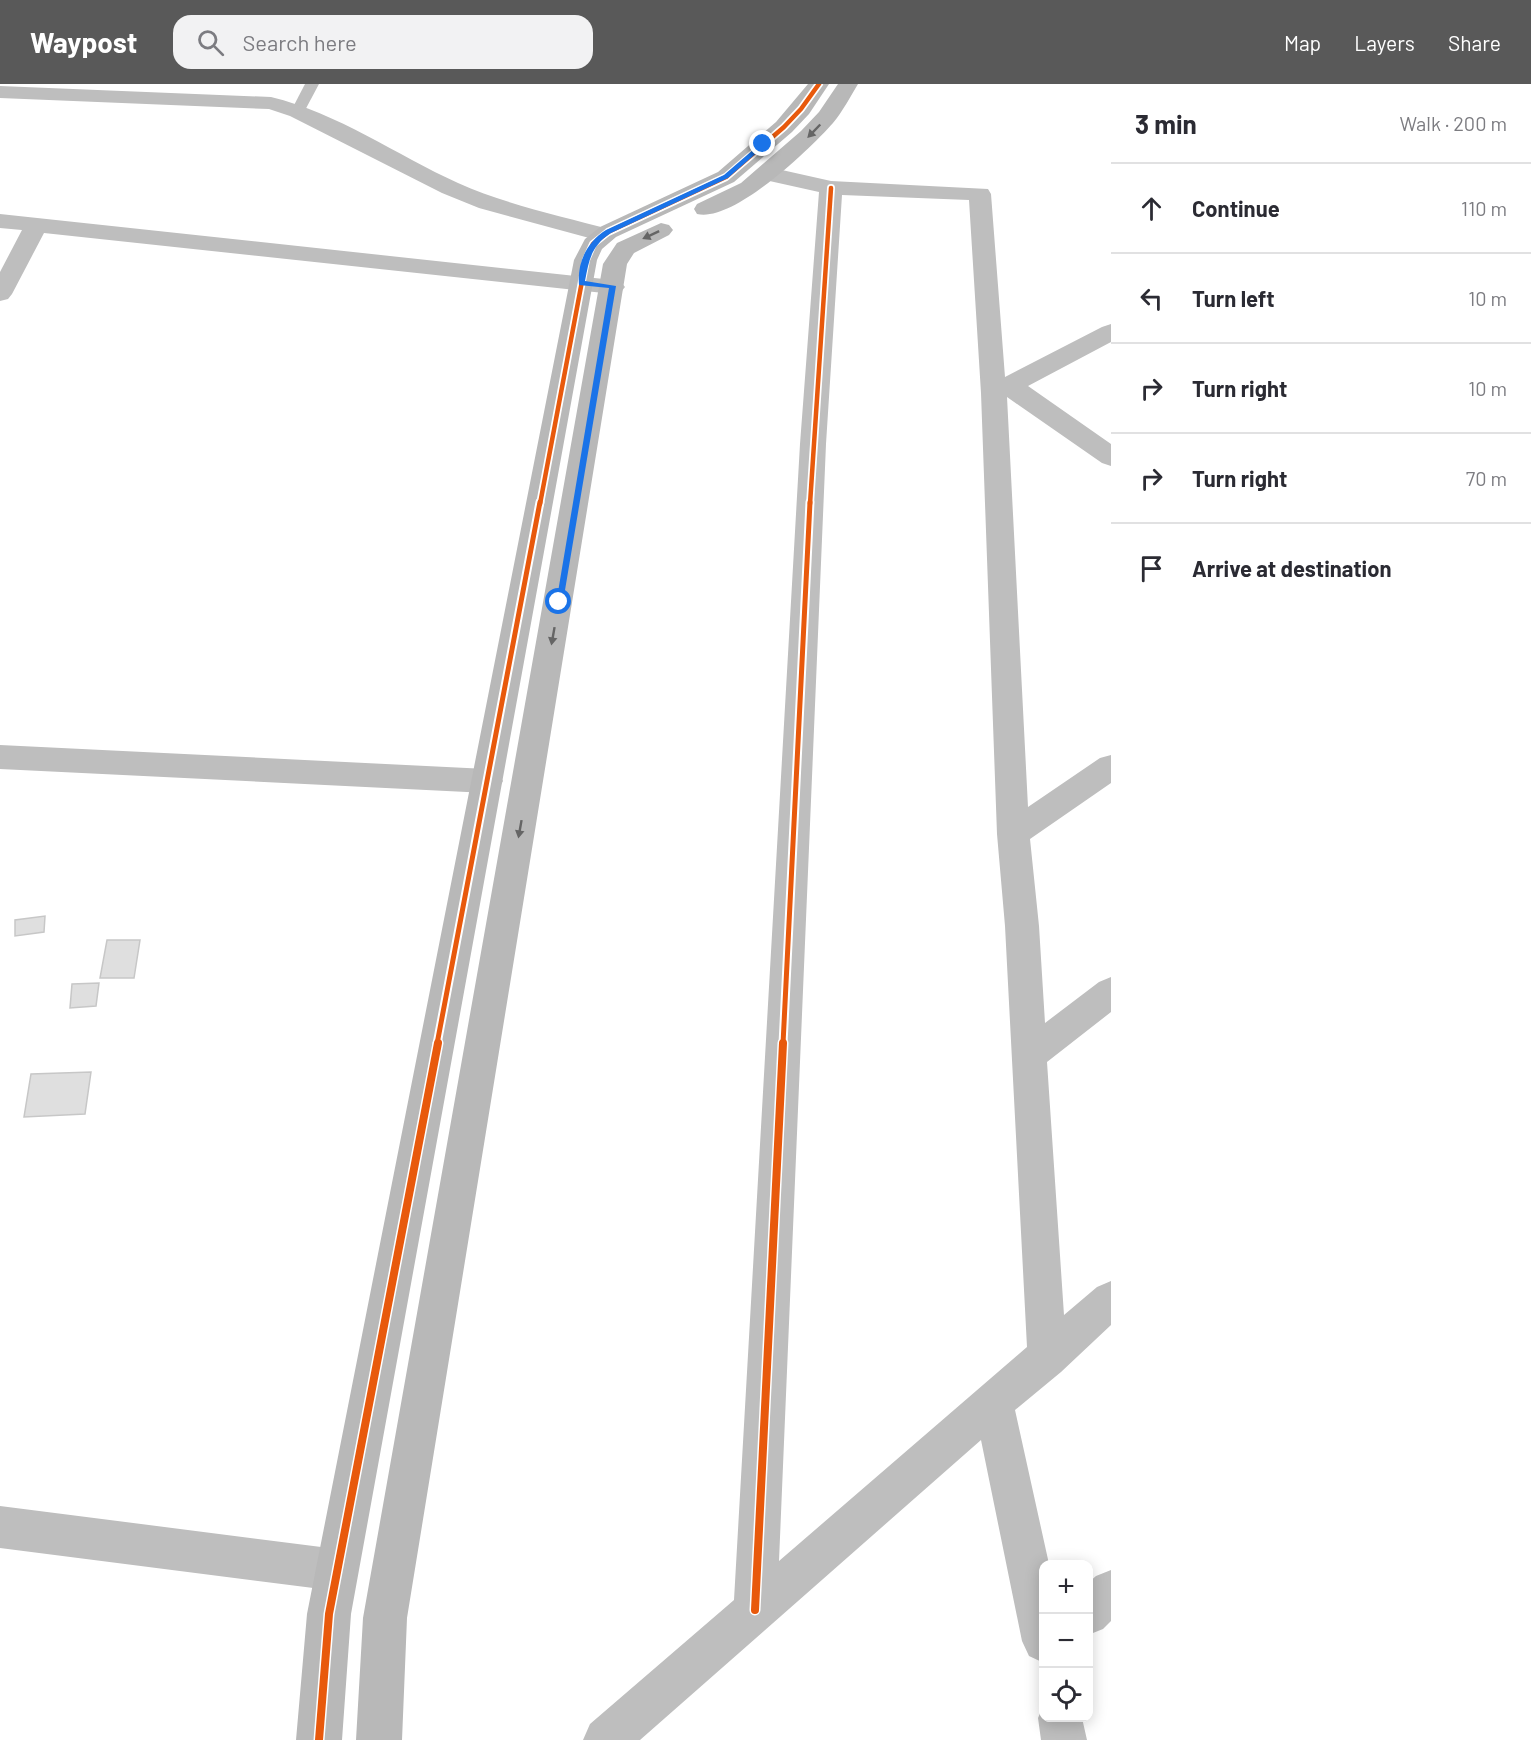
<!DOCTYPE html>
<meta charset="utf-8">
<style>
body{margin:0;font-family:Barlow,sans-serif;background:#f2f2f3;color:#2b2b33}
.controls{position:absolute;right:18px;bottom:18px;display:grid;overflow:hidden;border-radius:12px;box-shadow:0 3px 15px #0003}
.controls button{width:54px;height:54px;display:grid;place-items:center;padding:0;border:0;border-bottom:2px solid #e1e1e2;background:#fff;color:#2b2b33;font:30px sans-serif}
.stop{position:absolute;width:18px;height:18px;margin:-14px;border:4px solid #1a73e8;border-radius:50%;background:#fff}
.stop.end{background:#1a73e8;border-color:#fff;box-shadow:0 2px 6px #0008}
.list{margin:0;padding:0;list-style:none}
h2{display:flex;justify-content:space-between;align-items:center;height:78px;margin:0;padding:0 24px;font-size:26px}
h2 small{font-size:20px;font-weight:400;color:#7c7c81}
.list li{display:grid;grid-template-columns:39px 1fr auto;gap:18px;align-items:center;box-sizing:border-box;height:90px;padding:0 24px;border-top:2px solid #e1e1e2}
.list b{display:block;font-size:22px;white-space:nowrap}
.list em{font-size:20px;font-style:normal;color:#7c7c81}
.icon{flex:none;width:33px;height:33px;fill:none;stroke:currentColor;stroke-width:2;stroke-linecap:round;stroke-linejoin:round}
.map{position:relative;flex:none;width:1111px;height:1656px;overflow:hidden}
header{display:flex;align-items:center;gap:36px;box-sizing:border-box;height:84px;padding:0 30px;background:#595959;color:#fff}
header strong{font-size:28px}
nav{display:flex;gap:33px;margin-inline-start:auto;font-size:21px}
.search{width:420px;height:54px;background:#f2f2f3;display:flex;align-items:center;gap:15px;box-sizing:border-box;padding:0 21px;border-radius:18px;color:#7c7c81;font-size:22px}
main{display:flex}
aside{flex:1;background:#fff}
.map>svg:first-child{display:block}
</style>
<header>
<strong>Waypost</strong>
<div class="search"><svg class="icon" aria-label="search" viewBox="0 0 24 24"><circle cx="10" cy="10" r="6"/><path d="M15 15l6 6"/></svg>Search here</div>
<nav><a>Map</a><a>Layers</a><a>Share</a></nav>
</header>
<main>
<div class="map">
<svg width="1111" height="1656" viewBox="0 0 1111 1656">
<rect width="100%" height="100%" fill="#fff"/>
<!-- building -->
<path fill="#dfdfdf" stroke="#c7c7c7" stroke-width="1.5" d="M 45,832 L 44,848 L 15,852 L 15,836 Z
M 107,856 L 140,856 L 134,894 L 100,894 Z
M 99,899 L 96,922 L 70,924 L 72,900 Z
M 91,988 L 85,1030 L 24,1033 L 31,990 Z"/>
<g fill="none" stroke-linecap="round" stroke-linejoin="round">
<!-- lane -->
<path fill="#bebebe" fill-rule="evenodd" d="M 305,0 L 319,0 L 303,30 L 293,30 L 291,27 Z"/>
<!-- street -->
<path fill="#bebebe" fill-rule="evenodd" d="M 0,2 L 271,13 C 338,29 396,71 458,99 C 507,121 561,132 612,146 L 616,151 L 612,156 L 604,158 L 479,124 L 442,109 L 290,32 L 269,25 L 0,14 Z
M 773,84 L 831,97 L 988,105 L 991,110 L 1005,293 L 1102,243 L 1111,240 L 1111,258 L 1028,302 L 1111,360 L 1111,382 L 1102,379 L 1007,313 L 1028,723 L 1100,674 L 1111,671 L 1111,699 L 1030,755 L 1039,842 L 1045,939 L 1099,898 L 1111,893 L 1111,928 L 1047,978 L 1064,1231 L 1097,1203 L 1111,1197 L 1111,1241 L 1061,1288 L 1015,1326 L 1049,1480 L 1044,1480 L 1044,1579 L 1029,1572 L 1022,1557 L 981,1356 L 640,1656 L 583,1656 L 590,1640 L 734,1516 L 800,360 L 819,108 L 765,96 L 762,91 L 765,86 ZM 842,111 L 969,116 L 981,309 L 997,750 L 1005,842 L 1027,1263 L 779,1477 L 826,360 Z
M 0,130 L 613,196 L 621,198 L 625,203 L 621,208 L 613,210 L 44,149 L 12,210 L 8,215 L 0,217 L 0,188 L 22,146 L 0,144 Z
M 0,661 L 487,685 L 498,688 L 503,697 L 498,706 L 487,709 L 0,685 Z
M 0,1422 L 337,1465 L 352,1471 L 358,1486 L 352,1501 L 337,1507 L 0,1464 Z
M 1111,1486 L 1111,1537 L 1103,1545 L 1088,1551 L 1088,1499 L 1096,1492 Z
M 1044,1620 L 1044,1634 L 1082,1634 L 1087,1656 L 1041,1656 L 1038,1634 Z"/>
<!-- secondary -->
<path fill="#b8b8b8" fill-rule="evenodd" d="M 808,0 L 829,0 L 809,30 L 792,48 L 734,98 L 616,153 L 602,165 L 597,176 L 351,1530 L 342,1656 L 296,1656 L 307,1530 L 574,176 L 585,155 L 600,143 L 718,88 L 776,38 Z
M 838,0 L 858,0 C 850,13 843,27 833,39 C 810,65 733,139 697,130 L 694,125 L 697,120 L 741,99 L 801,47 L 819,28 Z
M 661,139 L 669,141 L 673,146 L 669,151 L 634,169 L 627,180 L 407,1534 L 402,1656 L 356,1656 L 363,1534 L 603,180 L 617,159 Z"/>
<defs>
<path id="cycleway-far2" d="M 540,420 L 586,176 L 593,160 L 608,148 L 726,93 L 784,43 L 801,25 L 819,0
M 810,420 L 831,104"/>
<path id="cycleway-far1" d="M 437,960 L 540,418
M 783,960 L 810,418"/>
<path id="cycleway" d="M 755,1526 L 783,959
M 319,1656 L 329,1530 L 438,959"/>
</defs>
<!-- cycleway-far2 casing -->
<use href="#cycleway-far2" stroke="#fff" stroke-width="8"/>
<!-- cycleway-far1 casing -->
<use href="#cycleway-far1" stroke="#fff" stroke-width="9"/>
<!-- cycleway casing -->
<use href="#cycleway" stroke="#fff" stroke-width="11"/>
<!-- cycleway-far2 -->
<use href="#cycleway-far2" stroke="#e8590c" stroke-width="4.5"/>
<!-- cycleway-far1 -->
<use href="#cycleway-far1" stroke="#e8590c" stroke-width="5"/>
<!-- cycleway -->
<use href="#cycleway" stroke="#e8590c" stroke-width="8"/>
</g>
<!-- one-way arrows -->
<defs><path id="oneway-solid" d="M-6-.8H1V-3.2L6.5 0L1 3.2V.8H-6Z" transform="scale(1.5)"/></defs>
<g fill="#656565">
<use href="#oneway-solid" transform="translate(814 47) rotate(134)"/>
<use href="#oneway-solid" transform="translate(651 151) rotate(155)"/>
<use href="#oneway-solid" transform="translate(553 552) rotate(100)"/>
<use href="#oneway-solid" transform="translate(520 745) rotate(100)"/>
</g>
<!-- route -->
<path fill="#1a73e8" d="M 761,59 L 767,60 L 728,94 L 611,149 C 591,162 589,176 585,197 L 616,202 L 563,518 L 556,520 L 609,204 L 579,201 C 577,178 587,158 606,146 L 724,91 Z"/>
</svg>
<div class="controls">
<button>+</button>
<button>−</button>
<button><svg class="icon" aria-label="locate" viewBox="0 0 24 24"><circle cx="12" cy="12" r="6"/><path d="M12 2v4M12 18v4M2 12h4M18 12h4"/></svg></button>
</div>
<div class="stop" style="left:559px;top:518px"></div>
<div class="stop end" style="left:763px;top:60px"></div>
</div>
<aside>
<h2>3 min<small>Walk · 200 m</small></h2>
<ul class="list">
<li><svg class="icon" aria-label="ahead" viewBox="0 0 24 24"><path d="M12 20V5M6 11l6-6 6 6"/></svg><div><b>Continue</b></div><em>110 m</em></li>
<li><svg class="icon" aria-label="left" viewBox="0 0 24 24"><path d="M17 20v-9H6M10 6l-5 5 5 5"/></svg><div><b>Turn left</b></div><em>10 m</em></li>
<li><svg class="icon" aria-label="right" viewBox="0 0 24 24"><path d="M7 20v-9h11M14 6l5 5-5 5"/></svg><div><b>Turn right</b></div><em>10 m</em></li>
<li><svg class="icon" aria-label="right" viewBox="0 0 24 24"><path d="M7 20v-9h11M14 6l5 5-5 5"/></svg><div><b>Turn right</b></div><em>70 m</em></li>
<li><svg class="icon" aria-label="arrive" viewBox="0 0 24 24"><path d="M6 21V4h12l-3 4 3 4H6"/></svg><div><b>Arrive at destination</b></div></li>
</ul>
</aside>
</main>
